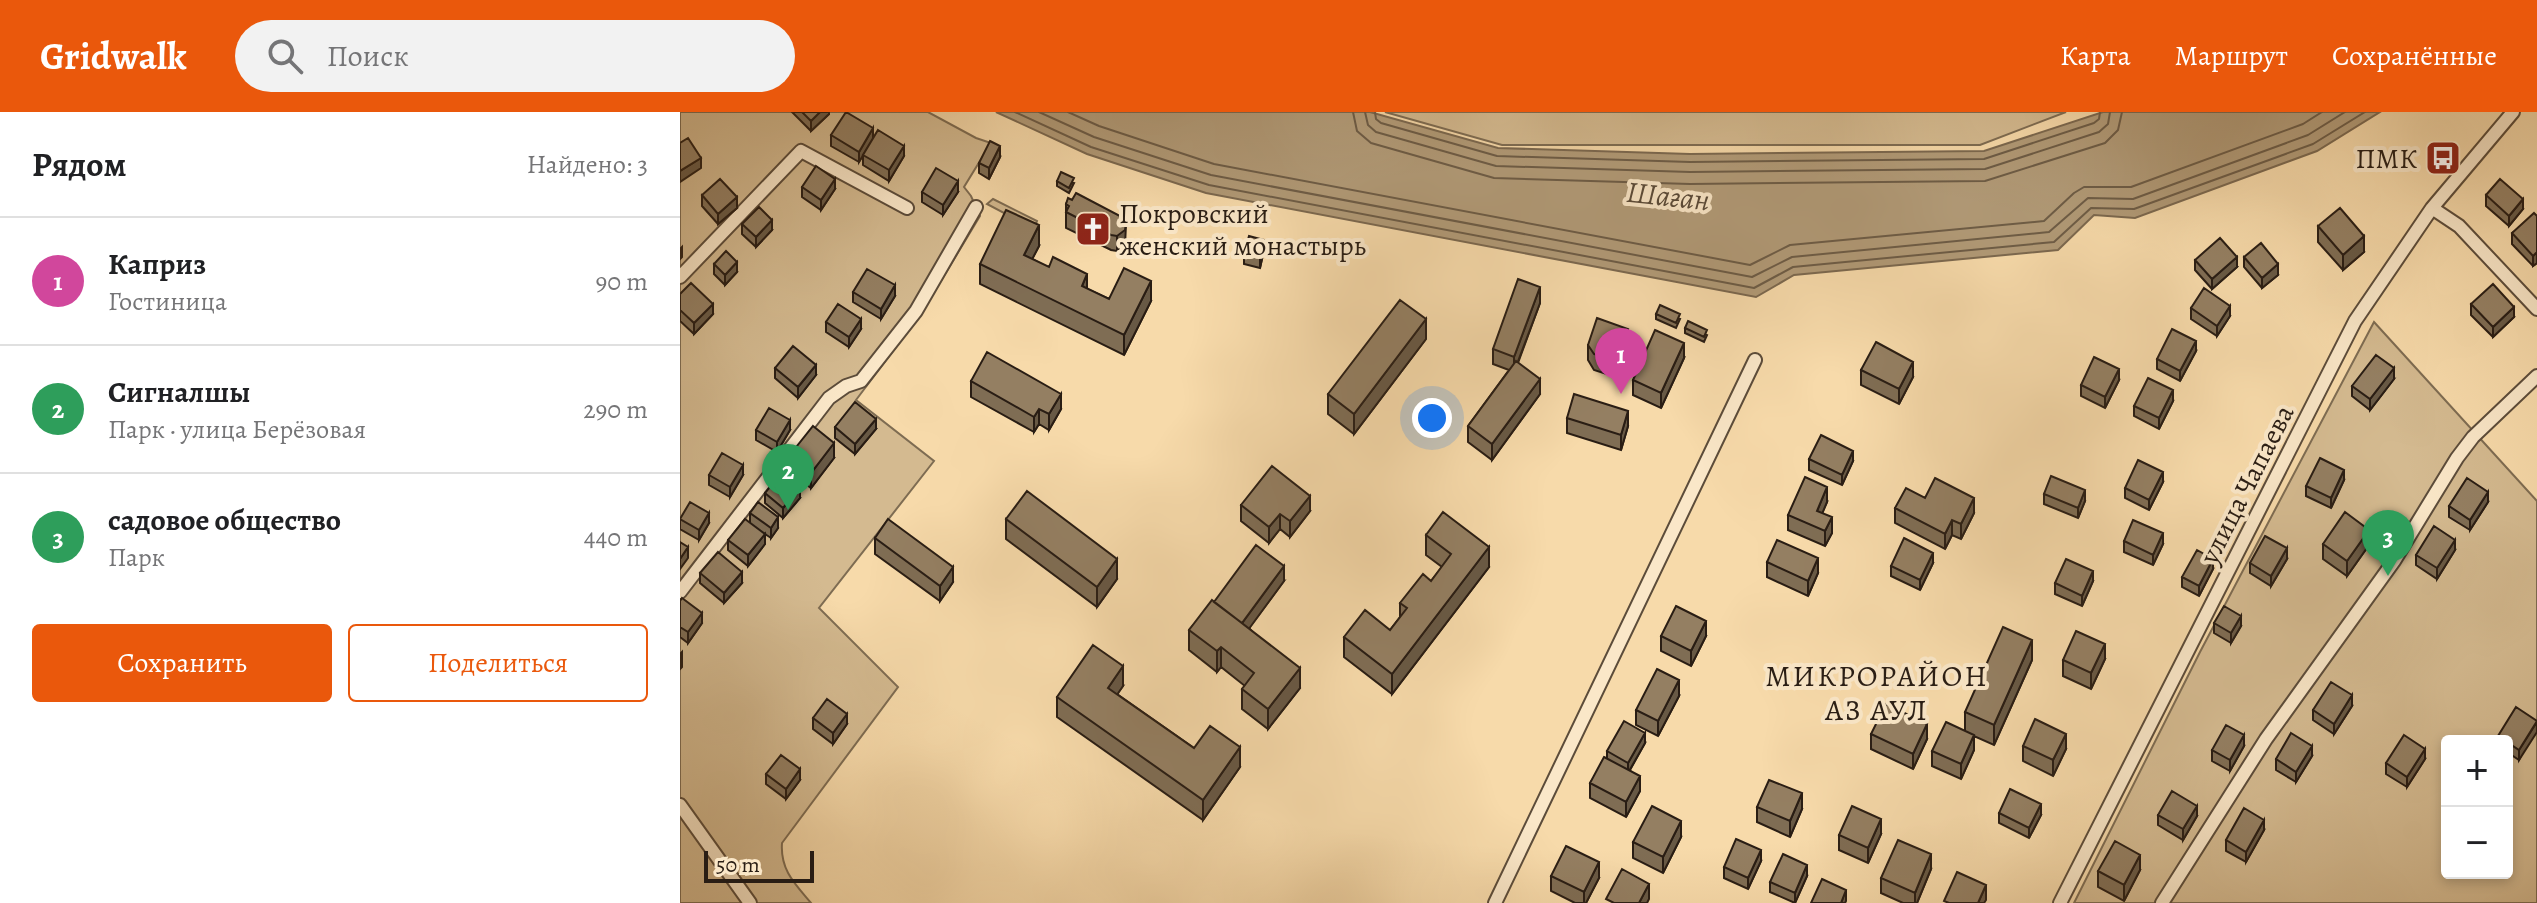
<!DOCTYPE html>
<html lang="ru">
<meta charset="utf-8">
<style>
body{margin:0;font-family:Alegreya,serif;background:#f2f2f2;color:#202124}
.controls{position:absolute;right:24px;bottom:24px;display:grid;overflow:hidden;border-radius:8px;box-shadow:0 4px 12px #0003}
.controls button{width:72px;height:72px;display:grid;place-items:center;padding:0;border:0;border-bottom:2px solid #e0e0e0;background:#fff;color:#202124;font:40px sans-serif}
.scale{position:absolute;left:24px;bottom:20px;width:110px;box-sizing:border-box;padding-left:8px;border:4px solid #291d14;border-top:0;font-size:22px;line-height:28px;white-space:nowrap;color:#291d14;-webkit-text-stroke:6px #fae7c8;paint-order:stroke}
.you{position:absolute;left:752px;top:306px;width:28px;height:28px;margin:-20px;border:6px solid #fff;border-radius:50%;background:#1a73e8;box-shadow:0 0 0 12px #1a73e833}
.badge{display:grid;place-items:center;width:52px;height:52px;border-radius:50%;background:#ea580c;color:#fff;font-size:26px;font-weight:700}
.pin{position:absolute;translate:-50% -66px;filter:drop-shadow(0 2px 4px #0008)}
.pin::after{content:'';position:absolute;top:42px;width:28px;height:24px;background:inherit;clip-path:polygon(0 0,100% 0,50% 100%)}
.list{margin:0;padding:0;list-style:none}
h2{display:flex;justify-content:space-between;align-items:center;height:104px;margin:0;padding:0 32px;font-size:34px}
h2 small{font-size:26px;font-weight:400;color:#757577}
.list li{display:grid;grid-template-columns:52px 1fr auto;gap:24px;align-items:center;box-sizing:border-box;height:128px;padding:0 32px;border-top:2px solid #e0e0e0}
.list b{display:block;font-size:30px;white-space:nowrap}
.list p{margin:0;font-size:26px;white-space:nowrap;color:#757577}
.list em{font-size:26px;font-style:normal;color:#757577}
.actions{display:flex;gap:16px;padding:24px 32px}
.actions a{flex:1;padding:18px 0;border:2px solid #ea580c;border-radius:8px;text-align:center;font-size:28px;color:#ea580c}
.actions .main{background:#ea580c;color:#fff}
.icon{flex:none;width:44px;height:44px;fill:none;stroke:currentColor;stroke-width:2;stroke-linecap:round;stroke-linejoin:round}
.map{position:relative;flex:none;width:1857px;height:791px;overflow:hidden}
header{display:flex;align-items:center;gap:48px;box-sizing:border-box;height:112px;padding:0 40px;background:#ea580c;color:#fff}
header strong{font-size:38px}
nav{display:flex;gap:44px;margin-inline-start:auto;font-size:28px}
.search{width:560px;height:72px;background:#f2f2f2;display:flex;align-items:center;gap:20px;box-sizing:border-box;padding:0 28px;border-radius:44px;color:#757577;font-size:30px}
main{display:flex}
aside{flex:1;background:#fff}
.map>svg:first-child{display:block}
</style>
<header>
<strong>Gridwalk</strong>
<div class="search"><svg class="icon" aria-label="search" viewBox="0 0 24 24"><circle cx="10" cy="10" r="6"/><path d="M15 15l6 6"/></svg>Поиск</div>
<nav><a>Карта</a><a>Маршрут</a><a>Сохранённые</a></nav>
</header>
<main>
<aside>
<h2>Рядом<small>Найдено: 3</small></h2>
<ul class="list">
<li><span class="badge" style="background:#d1479c">1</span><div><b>Каприз</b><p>Гостиница</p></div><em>90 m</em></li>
<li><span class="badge" style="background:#2e9e5b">2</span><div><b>Сигналшы</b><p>Парк · улица Берёзовая</p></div><em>290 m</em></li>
<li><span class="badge" style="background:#2e9e5b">3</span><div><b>садовое общество</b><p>Парк</p></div><em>440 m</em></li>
</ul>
<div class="actions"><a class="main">Сохранить</a><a>Поделиться</a></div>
</aside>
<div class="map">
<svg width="1857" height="791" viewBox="0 0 1857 791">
<rect width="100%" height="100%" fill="#f7daaa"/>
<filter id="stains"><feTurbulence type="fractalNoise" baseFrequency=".0025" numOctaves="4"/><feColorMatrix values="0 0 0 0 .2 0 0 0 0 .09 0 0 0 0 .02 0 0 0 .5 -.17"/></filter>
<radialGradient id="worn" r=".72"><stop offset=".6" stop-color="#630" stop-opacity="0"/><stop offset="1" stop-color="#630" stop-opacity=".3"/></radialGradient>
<!-- green -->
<path fill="#d4ba90" stroke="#7e6c52" stroke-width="2" fill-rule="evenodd" d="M 0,0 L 248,0 L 296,26 L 311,31 L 284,75 L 291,84 L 300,104 L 241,202 L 176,288 L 254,349 L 139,496 L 218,575 L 102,731 C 100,758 115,772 131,791 L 0,791 Z
M 705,0 L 1386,0 L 1300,33 L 822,33 Z
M 313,87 L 357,109 L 354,117 L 307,92 Z
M 1694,210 L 1857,389 L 1857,791 L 1394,791 L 1520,540 ZM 1767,629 L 1827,629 L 1827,761 L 1767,761 Z"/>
<!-- water -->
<path fill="#b19a77" stroke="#7b684f" stroke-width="2" d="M 316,0 L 690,0 L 818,36 L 1010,42 L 1304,39 L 1423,0 L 1700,0 L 1637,39 L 1455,106 L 1414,103 L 1378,138 L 1114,163 L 1076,185 L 526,81 L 407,42 Z"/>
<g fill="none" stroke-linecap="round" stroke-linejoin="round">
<!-- shore -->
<path stroke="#6d5c46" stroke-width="2" d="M 335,0 L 411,35 L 529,73 L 1074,176 L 1113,155 L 1374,130 L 1411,96 L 1454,97 L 1633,32 L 1685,0
M 359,0 L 414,25 L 531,63 L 1072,165 L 1112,145 L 1369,120 L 1408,86 L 1453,87 L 1628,23 L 1665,0
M 388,0 L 419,14 L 534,52 L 1070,153 L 1110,133 L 1364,109 L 1394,81 L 1404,75 L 1451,75 L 1623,12 L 1642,0
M 673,0 L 677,19 L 691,31 L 814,66 L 1010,72 L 1305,69 L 1425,31 L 1438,18 L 1442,0
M 685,0 L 688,13 L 696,20 L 816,54 L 1010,60 L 1305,57 L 1419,20 L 1428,12 L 1430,0
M 695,0 L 696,7 L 701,11 L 817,44 L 1010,50 L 1304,47 L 1414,11 L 1419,7 L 1420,0"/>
<defs>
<path id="street" d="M 1752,96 L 1779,114 L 1857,197
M 0,165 L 121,39 L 227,96
M 0,480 L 149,286 L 166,274 L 181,269 L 236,199 L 296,95
M 0,693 L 70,791
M 815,791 L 1075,248
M 1380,791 L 1675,209 L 1752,96 L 1833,0
M 1482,791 L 1586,627 L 1714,449 L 1777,346 L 1793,325 L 1857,264"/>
</defs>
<!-- street casing -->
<use href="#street" stroke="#5c4c3a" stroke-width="16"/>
<!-- street -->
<use href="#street" stroke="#fae7c8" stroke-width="12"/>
</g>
<!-- wall -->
<path fill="#7f6d54" stroke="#291d14" stroke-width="2" d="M 112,0 L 149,0 L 149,2 L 131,19 Z
M 151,23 L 193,27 L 224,44 L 209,69 L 183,53 L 183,43 L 179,50 L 151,34 Z
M 320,45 L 309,67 L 299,61 L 299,51 Z
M 377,69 L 394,71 L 389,81 L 377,74 Z
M 122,75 L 155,77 L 141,98 L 122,85 Z
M 242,80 L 278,80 L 263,103 L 242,90 Z
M 22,83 L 57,96 L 38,112 L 22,94 Z
M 1806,83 L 1843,97 L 1829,114 L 1806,94 Z
M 386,92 L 446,127 L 445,134 L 437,139 L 431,138 L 386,116 Z
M 1857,104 L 1857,151 L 1853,154 L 1832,132 L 1832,121 Z
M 62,112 L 92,118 L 76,135 L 62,122 Z
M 1638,114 L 1684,140 L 1663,158 L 1638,130 Z
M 359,134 L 352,147 L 407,177 L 429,187 L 471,189 L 444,243 L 300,172 L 300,152 Z
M 584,138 L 580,156 L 564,152 L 564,142 Z
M 1564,145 L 1598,163 L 1582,176 L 1564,155 Z
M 1515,148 L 1557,155 L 1532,177 L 1515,158 Z
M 34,152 L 57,160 L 45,173 L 34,162 Z
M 173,180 L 215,184 L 201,207 L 173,190 Z
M 0,182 L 33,202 L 14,222 L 0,209 Z
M 860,191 L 838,251 L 860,282 L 812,348 L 788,330 L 788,314 L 829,258 L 813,252 L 813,237 Z
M 1791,192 L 1834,205 L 1813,225 L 1791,203 Z
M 1511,196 L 1550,204 L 1537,224 L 1511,207 Z
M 976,202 L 1000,207 L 996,216 L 976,207 Z
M 146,210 L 181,217 L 169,235 L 146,220 Z
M 1005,216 L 1027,223 L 1024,230 L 1005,221 Z
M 746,227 L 674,322 L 648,302 L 648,282 Z
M 948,232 L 936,265 L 914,258 L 908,248 L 908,233 Z
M 1516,239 L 1500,269 L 1477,257 L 1477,247 Z
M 1004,246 L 981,296 L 953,283 L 953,268 Z
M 95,256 L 136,263 L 118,286 L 95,266 Z
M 1181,258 L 1233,265 L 1219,292 L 1181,273 Z
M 1714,267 L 1690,298 L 1672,284 L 1672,274 Z
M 1439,268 L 1425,296 L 1401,284 L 1401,273 Z
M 291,269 L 381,297 L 369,318 L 359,312 L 354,320 L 291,285 Z
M 1493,289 L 1479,317 L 1454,304 L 1454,294 Z
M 887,306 L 948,314 L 941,338 L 887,321 Z
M 155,315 L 196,317 L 175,342 L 155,326 Z
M 76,318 L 110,318 L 97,340 L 76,328 Z
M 109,344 L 154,346 L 131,376 L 109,359 Z
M 1129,347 L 1173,349 L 1162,373 L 1129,358 Z
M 29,363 L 63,363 L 50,385 L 29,373 Z
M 1664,368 L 1651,396 L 1626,384 L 1626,374 Z
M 1483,370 L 1469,398 L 1445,386 L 1445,376 Z
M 85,381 L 120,386 L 103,406 L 85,391 Z
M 1364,382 L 1405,389 L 1398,406 L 1364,392 Z
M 1245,386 L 1294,401 L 1281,427 L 1272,423 L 1265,437 L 1215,411 L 1215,396 Z
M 1147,390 L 1142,401 L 1152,421 L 1145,434 L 1108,418 L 1108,403 Z
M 1808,390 L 1790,418 L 1769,405 L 1769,394 Z
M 561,393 L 630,399 L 610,425 L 600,417 L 589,431 L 561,409 Z
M 70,401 L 98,416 L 91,426 L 85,422 L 85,432 L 68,454 L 48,438 L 48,428 L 70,410 Z
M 0,407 L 29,411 L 19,428 L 0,417 Z
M 326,407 L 437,467 L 417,495 L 326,427 Z
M 746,423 L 809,455 L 712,582 L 664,545 L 664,525 L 710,518 L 720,505 L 720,491 L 751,469 L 762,455 L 746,443 Z
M 195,426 L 273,470 L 260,489 L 195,442 Z
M 1444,429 L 1483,432 L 1473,453 L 1444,440 Z
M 1643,432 L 1689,433 L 1667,464 L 1643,447 Z
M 1775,438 L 1757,467 L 1736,453 L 1736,443 Z
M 1607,447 L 1591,474 L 1570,461 L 1570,451 Z
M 1087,450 L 1138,461 L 1128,484 L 1087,465 Z
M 1253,451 L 1240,478 L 1211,464 L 1211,454 Z
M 1533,457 L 1519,484 L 1502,475 L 1502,465 Z
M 20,461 L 62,471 L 44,491 L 20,471 Z
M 604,469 L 569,516 L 620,576 L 588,617 L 562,597 L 562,577 L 565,574 L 541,555 L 537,560 L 509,538 L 509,518 L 534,490 Z
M 1413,469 L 1402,494 L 1375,482 L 1375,471 Z
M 0,489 L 22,511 L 8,531 L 0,525 Z
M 1534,511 L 1561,514 L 1551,531 L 1534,521 Z
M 981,524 L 1026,524 L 1011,554 L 981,539 Z
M 1425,547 L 1411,577 L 1383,564 L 1383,548 Z
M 1352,548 L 1314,633 L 1294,624 L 1294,638 L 1281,667 L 1252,654 L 1252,639 L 1285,619 L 1285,600 Z
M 443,574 L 437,582 L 514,636 L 560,655 L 523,708 L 377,605 L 377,585 Z
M 999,584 L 978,624 L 956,613 L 956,598 Z
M 1672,594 L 1654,622 L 1633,608 L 1633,598 Z
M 133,606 L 167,612 L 153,632 L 133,617 Z
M 1857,609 L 1839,648 L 1827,640 L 1827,629 L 1818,629 L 1818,624 Z
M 1191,622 L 1247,627 L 1233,657 L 1191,637 Z
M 965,631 L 950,658 L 960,679 L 946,705 L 910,686 L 910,671 L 927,646 L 927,639 Z
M 1343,634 L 1386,637 L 1373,664 L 1343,649 Z
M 1564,634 L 1550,659 L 1532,649 L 1532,638 Z
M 1632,644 L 1616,670 L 1596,658 L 1596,647 Z
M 1745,647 L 1727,675 L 1706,662 L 1706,651 Z
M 86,662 L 120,668 L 106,687 L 86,672 Z
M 1077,695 L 1122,697 L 1110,725 L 1077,710 Z
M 1319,701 L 1361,703 L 1349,726 L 1319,711 Z
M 1478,703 L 1517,704 L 1503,728 L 1478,713 Z
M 1584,718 L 1566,750 L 1546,739 L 1546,728 Z
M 1201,722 L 1188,751 L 1159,738 L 1159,723 Z
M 1001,725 L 983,761 L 953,746 L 953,730 Z
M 1081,749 L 1068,777 L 1044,766 L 1044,755 Z
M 1251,757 L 1237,791 L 1223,791 L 1201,781 L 1201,766 Z
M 1460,758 L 1444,789 L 1418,775 L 1418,759 Z
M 871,764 L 919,766 L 906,791 L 895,791 L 871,779 Z
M 1127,764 L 1115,791 L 1090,780 L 1090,770 Z"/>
<!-- shaded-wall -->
<path fill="#685945" stroke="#291d14" stroke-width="2" d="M 140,0 L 149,0 L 149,2 L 131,19 L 131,9 Z
M 193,16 L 193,27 L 179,50 L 179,40 Z
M 224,34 L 224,44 L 209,69 L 209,58 Z
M 320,34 L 320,45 L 309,67 L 309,56 Z
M 21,46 L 21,56 L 0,70 L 0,59 Z
M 155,67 L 155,77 L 141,98 L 141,88 Z
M 278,69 L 278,80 L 263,103 L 263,93 Z
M 57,85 L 57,96 L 38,112 L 38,102 Z
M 1843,87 L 1843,97 L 1829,114 L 1829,104 Z
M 92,108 L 92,118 L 76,135 L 76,125 Z
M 446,112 L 445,134 L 437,139 L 437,124 Z
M 359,113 L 359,134 L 344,163 L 344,143 Z
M 1684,124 L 1684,140 L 1663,158 L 1663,143 Z
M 584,128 L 584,138 L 580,156 L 580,145 Z
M 2,135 L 2,145 L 0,147 L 0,137 Z
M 1857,140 L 1857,151 L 1853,154 L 1853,144 Z
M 1557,145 L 1557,155 L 1532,177 L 1532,167 Z
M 57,150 L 57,160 L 45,173 L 45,163 Z
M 1598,152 L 1598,163 L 1582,176 L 1582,166 Z
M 407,162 L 407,182 L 402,174 Z
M 471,169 L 471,189 L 444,243 L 444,223 Z
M 215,173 L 215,184 L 201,207 L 201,197 Z
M 860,175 L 860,191 L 834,260 L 834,245 Z
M 33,192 L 33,202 L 14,222 L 14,211 Z
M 1550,194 L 1550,204 L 1537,224 L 1537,214 Z
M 1834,195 L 1834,205 L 1813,225 L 1813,215 Z
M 181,207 L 181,217 L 169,235 L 169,225 Z
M 746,207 L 746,227 L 674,322 L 674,302 Z
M 948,217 L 948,232 L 936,265 L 936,250 Z
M 1516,229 L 1516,239 L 1500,269 L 1500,259 Z
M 1004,231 L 1004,246 L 981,296 L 981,281 Z
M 1233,250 L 1233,265 L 1219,292 L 1219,277 Z
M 136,253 L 136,263 L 118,286 L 118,275 Z
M 1714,256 L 1714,267 L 1690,298 L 1690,287 Z
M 1439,257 L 1439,268 L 1425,296 L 1425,285 Z
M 860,267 L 860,282 L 812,348 L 812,332 Z
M 1493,278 L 1493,289 L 1479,317 L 1479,306 Z
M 381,282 L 381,297 L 369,318 L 369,302 Z
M 359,297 L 359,312 L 354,320 L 354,305 Z
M 948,299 L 948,314 L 941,338 L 941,323 Z
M 196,307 L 196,317 L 175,342 L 175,332 Z
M 110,308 L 110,318 L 97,340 L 97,330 Z
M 154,331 L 154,346 L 131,376 L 131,361 Z
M 1173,339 L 1173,349 L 1162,373 L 1162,363 Z
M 63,353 L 63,363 L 50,385 L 50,375 Z
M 1664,358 L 1664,368 L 1651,396 L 1651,386 Z
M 1483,360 L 1483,370 L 1469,398 L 1469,388 Z
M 1147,375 L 1147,390 L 1137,414 L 1137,399 Z
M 120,376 L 120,386 L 103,406 L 103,396 Z
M 1405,378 L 1405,389 L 1398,406 L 1398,396 Z
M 1808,380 L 1808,390 L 1790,418 L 1790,408 Z
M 630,384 L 630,399 L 610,425 L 610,409 Z
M 1294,386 L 1294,401 L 1281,427 L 1281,412 Z
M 29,401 L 29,411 L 19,428 L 19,418 Z
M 600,402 L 600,417 L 589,431 L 589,415 Z
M 98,405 L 98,416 L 91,426 L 91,416 Z
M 1152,405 L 1152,421 L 1145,434 L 1145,419 Z
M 1272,408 L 1272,423 L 1265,437 L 1265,422 Z
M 1689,418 L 1689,433 L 1667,464 L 1667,449 Z
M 1483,421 L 1483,432 L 1473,453 L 1473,443 Z
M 85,422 L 85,432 L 68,454 L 68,443 Z
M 1775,428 L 1775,438 L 1757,467 L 1757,456 Z
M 8,435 L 8,446 L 0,457 L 0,447 Z
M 809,435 L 809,455 L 712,582 L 712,562 Z
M 1607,436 L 1607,447 L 1591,474 L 1591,464 Z
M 1253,441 L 1253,451 L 1240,478 L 1240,468 Z
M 1138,446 L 1138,461 L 1128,484 L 1128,469 Z
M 437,447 L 437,467 L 417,495 L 417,475 Z
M 1533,447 L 1533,457 L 1519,484 L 1519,474 Z
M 604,454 L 604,469 L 560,529 L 560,514 Z
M 273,455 L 273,470 L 260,489 L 260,474 Z
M 1413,459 L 1413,469 L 1402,494 L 1402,484 Z
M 62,460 L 62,471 L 44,491 L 44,481 Z
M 22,501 L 22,511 L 8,531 L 8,520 Z
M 1561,504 L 1561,514 L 1551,531 L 1551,521 Z
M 1026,509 L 1026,524 L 1011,554 L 1011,539 Z
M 1352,528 L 1352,548 L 1314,633 L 1314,613 Z
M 1425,532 L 1425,547 L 1411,577 L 1411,561 Z
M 541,535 L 541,555 L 537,560 L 537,539 Z
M 2,540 L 2,555 L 0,557 L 0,542 Z
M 443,554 L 443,574 L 428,596 L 428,576 Z
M 620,556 L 620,576 L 588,617 L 588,597 Z
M 999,568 L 999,584 L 978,624 L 978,609 Z
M 1672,583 L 1672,594 L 1654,622 L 1654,612 Z
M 167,602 L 167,612 L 153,632 L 153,621 Z
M 1857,610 L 1857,620 L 1839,648 L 1839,638 Z
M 1247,612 L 1247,627 L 1233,657 L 1233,642 Z
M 965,621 L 965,631 L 948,661 L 948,651 Z
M 1386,622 L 1386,637 L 1373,664 L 1373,648 Z
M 1294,623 L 1294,638 L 1281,667 L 1281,652 Z
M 1564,623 L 1564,634 L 1550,659 L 1550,648 Z
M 1632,634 L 1632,644 L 1616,670 L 1616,660 Z
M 560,635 L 560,655 L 523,708 L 523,688 Z
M 1745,637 L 1745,647 L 1727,675 L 1727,665 Z
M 1830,642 L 1830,653 L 1827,658 L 1827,648 Z
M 120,657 L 120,668 L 106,687 L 106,677 Z
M 960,664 L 960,679 L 946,705 L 946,690 Z
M 1122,681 L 1122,697 L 1110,725 L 1110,709 Z
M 1361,692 L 1361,703 L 1349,726 L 1349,716 Z
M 1517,694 L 1517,704 L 1503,728 L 1503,717 Z
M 1201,707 L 1201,722 L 1188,751 L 1188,736 Z
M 1584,708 L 1584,718 L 1566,750 L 1566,740 Z
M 1001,709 L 1001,725 L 983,761 L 983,745 Z
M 1081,738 L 1081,749 L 1068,777 L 1068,766 Z
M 1251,742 L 1251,757 L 1237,791 L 1235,791 L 1235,781 Z
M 1460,743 L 1460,758 L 1444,789 L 1444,773 Z
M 919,750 L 919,766 L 906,791 L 904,791 L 904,780 Z
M 1127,753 L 1127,764 L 1115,791 L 1115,781 Z
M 969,772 L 969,787 L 967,791 L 959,791 Z
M 1306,773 L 1306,788 L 1304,791 L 1298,791 Z
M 1166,778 L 1166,789 L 1165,791 L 1161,791 Z"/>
<!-- building -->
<path fill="#947f62" stroke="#291d14" stroke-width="2" d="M 122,0 L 140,0 L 131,9 Z
M 166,0 L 193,16 L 179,40 L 151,23 Z
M 198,18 L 224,34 L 209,58 L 183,43 Z
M 8,26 L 21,46 L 0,59 L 0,31 Z
M 310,29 L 320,34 L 309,56 L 299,51 Z
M 136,54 L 155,67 L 141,88 L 122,75 Z
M 256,56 L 278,69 L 263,93 L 242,80 Z
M 381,60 L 394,66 L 389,76 L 377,69 Z
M 40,67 L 57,85 L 38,102 L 22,83 Z
M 1820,67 L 1843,87 L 1829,104 L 1806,83 Z
M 396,81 L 440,104 L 446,112 L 445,118 L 437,124 L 431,123 L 386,100 L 389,94 L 386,92 L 388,86 L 392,88 Z
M 79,95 L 92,108 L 76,125 L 62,112 Z
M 1660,96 L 1684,124 L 1663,143 L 1638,114 Z
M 326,98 L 359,113 L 344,143 L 369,155 L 373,145 L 407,162 L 402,174 L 429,187 L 444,156 L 471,169 L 444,223 L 300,152 Z
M 1854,101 L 1857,104 L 1857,140 L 1853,144 L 1832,121 Z
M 569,124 L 584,128 L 580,145 L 564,142 Z
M 1540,126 L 1557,145 L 1532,167 L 1515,148 Z
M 1581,131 L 1598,152 L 1582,166 L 1564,145 Z
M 46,139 L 57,150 L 45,163 L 34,152 Z
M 187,157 L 215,173 L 201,197 L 173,180 Z
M 838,167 L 860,175 L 834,245 L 813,237 Z
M 11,171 L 33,192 L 14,211 L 0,198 L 0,182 Z
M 1813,172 L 1834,195 L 1813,215 L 1791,192 Z
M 1524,176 L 1550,194 L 1537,214 L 1511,196 Z
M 720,188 L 746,207 L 674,302 L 648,282 Z
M 158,192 L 181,207 L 169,225 L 146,210 Z
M 980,193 L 1000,202 L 996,211 L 976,202 Z
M 917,206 L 948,217 L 936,250 L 914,242 L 908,233 Z
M 1008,209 L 1027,218 L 1024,225 L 1005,216 Z
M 1492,217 L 1516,229 L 1500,259 L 1477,247 Z
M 975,218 L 1004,231 L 981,281 L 953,268 Z
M 1196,230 L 1233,250 L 1219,277 L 1181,258 Z
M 113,234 L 136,253 L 118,275 L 95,256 Z
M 307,240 L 381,282 L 369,302 L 359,297 L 354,305 L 291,269 Z
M 1696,243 L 1714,256 L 1690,287 L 1672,274 Z
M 1414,245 L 1439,257 L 1425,285 L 1401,273 Z
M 836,249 L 860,267 L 812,332 L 788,314 Z
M 1468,266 L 1493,278 L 1479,306 L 1454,294 Z
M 894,282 L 948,299 L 941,323 L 887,306 Z
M 175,290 L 196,307 L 175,332 L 155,315 Z
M 89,296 L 110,308 L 97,330 L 76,318 Z
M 133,314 L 154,331 L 131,361 L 109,344 Z
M 1141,323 L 1173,339 L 1162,363 L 1129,347 Z
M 42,341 L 63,353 L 50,375 L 29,363 Z
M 1640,346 L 1664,358 L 1651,386 L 1626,374 Z
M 1458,348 L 1483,360 L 1469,388 L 1445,376 Z
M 592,354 L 630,384 L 610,409 L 600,402 L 589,415 L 561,393 Z
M 102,360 L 120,376 L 103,396 L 85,381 Z
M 1371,364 L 1405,378 L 1398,396 L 1364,382 Z
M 1125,365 L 1147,375 L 1137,399 L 1152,405 L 1145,419 L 1108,403 Z
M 1255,366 L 1294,386 L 1281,412 L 1272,408 L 1265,422 L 1215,396 L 1226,376 L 1245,386 Z
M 1787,366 L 1808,380 L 1790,408 L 1769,394 Z
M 347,379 L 437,447 L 417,475 L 326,407 Z
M 10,390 L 29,401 L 19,418 L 0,407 Z
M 78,390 L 98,405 L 91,416 L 70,401 Z
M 763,400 L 809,435 L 712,562 L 664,525 L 685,498 L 710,518 L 727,496 L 720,491 L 743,462 L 751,469 L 771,442 L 746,423 Z
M 1665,400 L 1689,418 L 1667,449 L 1643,432 Z
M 65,407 L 85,422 L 68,443 L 48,428 Z
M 208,407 L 273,455 L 260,474 L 195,426 Z
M 1453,408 L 1483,421 L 1473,443 L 1444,429 Z
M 1754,414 L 1775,428 L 1757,456 L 1736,443 Z
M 1585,424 L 1607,436 L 1591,464 L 1570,451 Z
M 1224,426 L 1253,441 L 1240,468 L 1211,454 Z
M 1097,428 L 1138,446 L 1128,469 L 1087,450 Z
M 0,430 L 8,435 L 0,447 Z
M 576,433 L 604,454 L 562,511 L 534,490 Z
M 1517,438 L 1533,447 L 1519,474 L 1502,465 Z
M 38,440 L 62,460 L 44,481 L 20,461 Z
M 1386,447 L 1413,459 L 1402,484 L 1375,471 Z
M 2,486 L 22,501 L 8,520 L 0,515 L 0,489 Z
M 532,488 L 620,556 L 588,597 L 562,577 L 574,561 L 541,535 L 537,539 L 509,518 Z
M 996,494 L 1026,509 L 1011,539 L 981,524 Z
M 1544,494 L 1561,504 L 1551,521 L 1534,511 Z
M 1323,515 L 1352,528 L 1314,613 L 1285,600 Z
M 1396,519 L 1425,532 L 1411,561 L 1383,548 Z
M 413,533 L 443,554 L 428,576 L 514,636 L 530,614 L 560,635 L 523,688 L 377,585 Z
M 977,557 L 999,568 L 978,609 L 956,598 Z
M 1651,570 L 1672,583 L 1654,612 L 1633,598 Z
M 147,587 L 167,602 L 153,621 L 133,606 Z
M 1206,592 L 1247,612 L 1233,642 L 1191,622 Z
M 1836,595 L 1857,609 L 1839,638 L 1818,624 Z
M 1355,607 L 1386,622 L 1373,648 L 1343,634 Z
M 944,609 L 965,621 L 948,651 L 927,639 Z
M 1266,610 L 1294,623 L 1281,652 L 1252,639 Z
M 1546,613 L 1564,623 L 1550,648 L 1532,638 Z
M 1611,621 L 1632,634 L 1616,660 L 1596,647 Z
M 1724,623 L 1745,637 L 1727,665 L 1706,651 Z
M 101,643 L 120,657 L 106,677 L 86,662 Z
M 924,645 L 960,664 L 946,690 L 910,671 Z
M 1089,668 L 1122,681 L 1110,709 L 1077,695 Z
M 1330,677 L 1361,692 L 1349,716 L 1319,701 Z
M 1492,679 L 1517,694 L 1503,717 L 1478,703 Z
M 972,694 L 1001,709 L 983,745 L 953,730 Z
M 1172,694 L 1201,707 L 1188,736 L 1159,723 Z
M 1564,696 L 1584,708 L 1566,740 L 1546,728 Z
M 1056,727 L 1081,738 L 1068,766 L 1044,755 Z
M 1218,728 L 1251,742 L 1235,781 L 1201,766 Z
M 1435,729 L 1460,743 L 1444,773 L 1418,759 Z
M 886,734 L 919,750 L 904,780 L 871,764 Z
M 1103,742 L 1127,753 L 1115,781 L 1090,770 Z
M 942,757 L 969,772 L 959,791 L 934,791 L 926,787 Z
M 1277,760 L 1306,773 L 1298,791 L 1269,791 L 1264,789 Z
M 1142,767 L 1166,778 L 1161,791 L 1131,791 Z"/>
<!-- icons -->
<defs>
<symbol id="bus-square" viewBox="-11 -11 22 22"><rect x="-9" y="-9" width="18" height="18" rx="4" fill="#8f2418" stroke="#fae7c8"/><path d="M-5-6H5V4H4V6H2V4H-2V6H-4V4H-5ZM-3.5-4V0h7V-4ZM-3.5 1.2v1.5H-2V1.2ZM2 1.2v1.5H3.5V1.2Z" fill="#fff"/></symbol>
<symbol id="church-square" viewBox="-11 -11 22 22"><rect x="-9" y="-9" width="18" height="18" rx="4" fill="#8f2418" stroke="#fae7c8"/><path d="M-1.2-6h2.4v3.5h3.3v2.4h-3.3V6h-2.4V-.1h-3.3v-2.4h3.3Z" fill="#fff"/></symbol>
</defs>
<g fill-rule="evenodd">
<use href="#bus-square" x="1743" y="26" width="40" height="40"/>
<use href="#church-square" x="393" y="97" width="40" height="40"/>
</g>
<g text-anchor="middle" stroke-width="8" stroke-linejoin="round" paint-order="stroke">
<!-- poi labels -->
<g font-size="28" fill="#291d14" stroke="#fae7c8" text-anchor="end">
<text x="1737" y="56">ПМК</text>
<text x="439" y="111" text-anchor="start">Покровский<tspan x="439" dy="32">женский монастырь</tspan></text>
</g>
<!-- street labels -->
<g font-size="28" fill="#291d14" stroke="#fae7c8">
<text transform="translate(1566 372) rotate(-63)" y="10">улица Чапаева</text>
</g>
<!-- water labels -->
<g font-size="30" font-style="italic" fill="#594937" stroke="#fae7c8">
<text transform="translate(988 84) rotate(6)" y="10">Шаған</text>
</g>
<!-- neighbourhood labels -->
<g font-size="30" letter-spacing="2" fill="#291d14" stroke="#fae7c8">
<text x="1197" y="574">МИКРОРАЙОН<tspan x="1197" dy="34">АЗ АУЛ</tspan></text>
</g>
</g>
<rect width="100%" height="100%" filter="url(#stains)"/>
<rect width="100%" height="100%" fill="url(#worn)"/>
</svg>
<div class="controls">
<button>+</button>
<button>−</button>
</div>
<div class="scale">50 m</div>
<div class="you"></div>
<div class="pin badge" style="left:941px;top:282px;background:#d1479c">1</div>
<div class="pin badge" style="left:108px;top:398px;background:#2e9e5b">2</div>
<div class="pin badge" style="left:1708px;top:464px;background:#2e9e5b">3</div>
</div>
</main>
